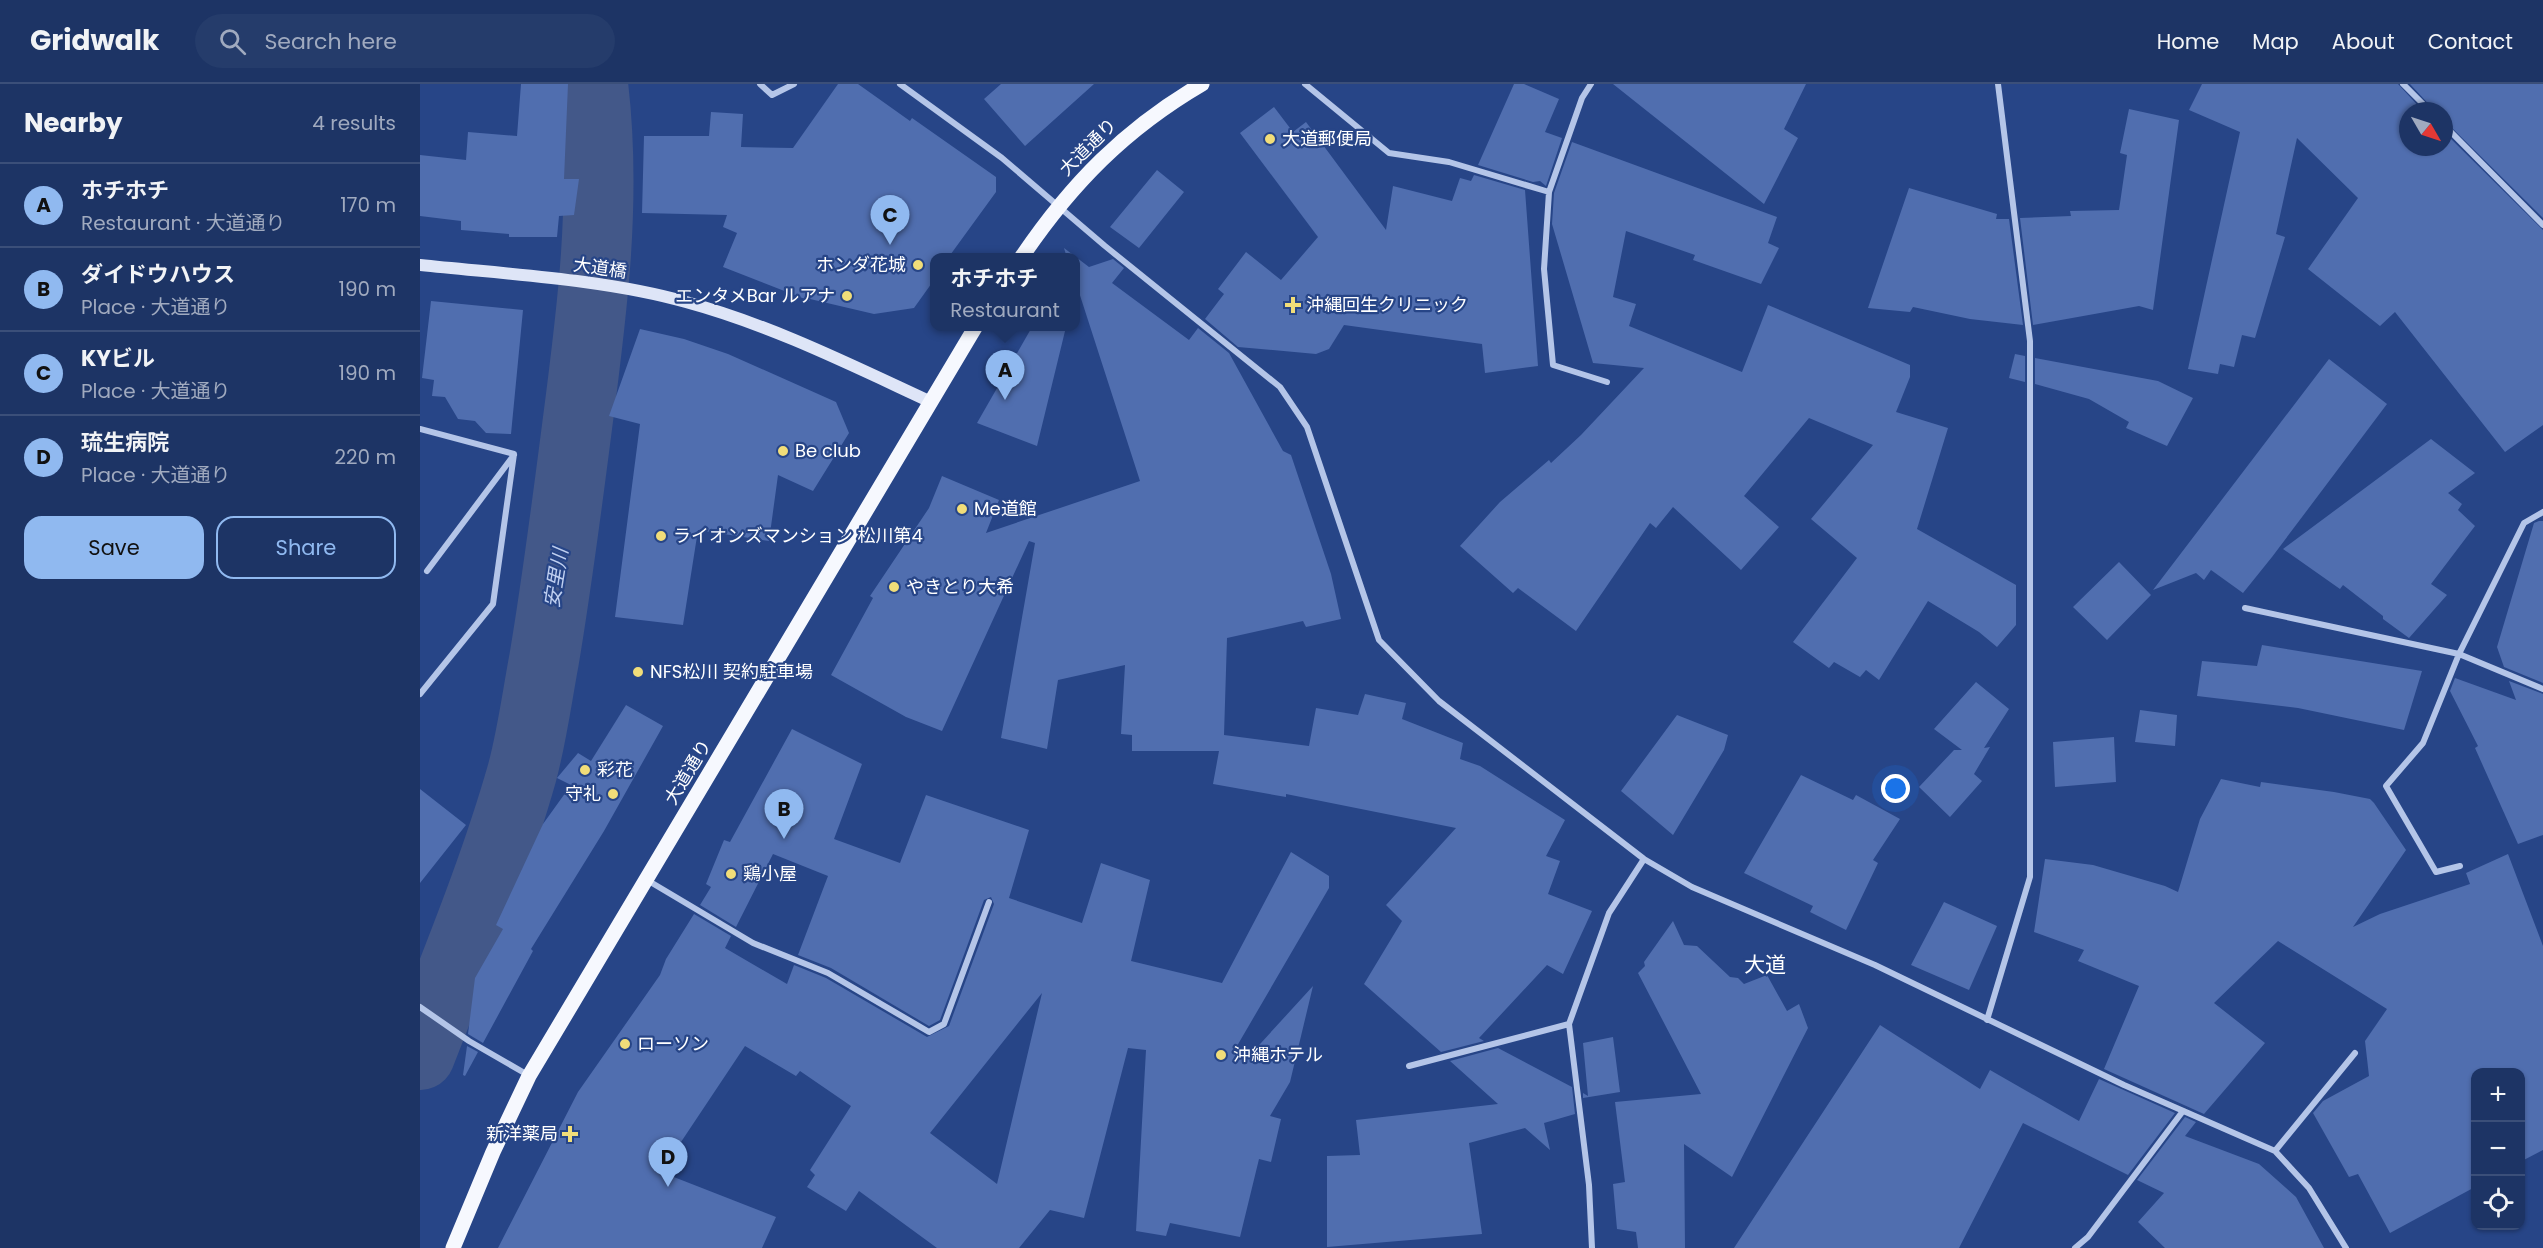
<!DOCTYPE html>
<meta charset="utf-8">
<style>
body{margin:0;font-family:Poppins,"Noto Sans JP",sans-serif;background:#253c6b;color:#f1f3f6}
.controls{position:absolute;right:18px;bottom:18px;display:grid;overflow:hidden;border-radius:12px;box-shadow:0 2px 4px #0004}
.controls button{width:54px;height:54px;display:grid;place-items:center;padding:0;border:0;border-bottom:2px solid #3b4f79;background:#1d3465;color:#f1f3f6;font:30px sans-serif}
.compass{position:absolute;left:1979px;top:18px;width:54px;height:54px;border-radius:50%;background:#1d3465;box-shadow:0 2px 4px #0004;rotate:129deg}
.you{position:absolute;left:1476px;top:705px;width:21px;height:21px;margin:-15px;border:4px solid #fff;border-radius:50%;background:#1a73e8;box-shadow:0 0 0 9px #1a73e833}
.badge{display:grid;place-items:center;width:39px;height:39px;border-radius:50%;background:#90b9f0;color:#111;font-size:20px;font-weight:700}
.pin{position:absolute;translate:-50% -50px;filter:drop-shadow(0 2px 3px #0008)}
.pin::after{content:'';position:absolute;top:32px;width:21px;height:18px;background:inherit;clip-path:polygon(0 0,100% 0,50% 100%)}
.popup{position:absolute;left:510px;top:169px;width:150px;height:78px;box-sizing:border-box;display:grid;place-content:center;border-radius:12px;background:#1d3465;filter:drop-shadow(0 2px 4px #0005);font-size:20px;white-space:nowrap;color:#a0aabf}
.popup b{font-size:22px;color:#f1f3f6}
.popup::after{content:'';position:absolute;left:50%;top:100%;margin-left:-12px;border:12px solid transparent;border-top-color:#1d3465}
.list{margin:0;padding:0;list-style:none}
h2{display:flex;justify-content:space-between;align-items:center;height:78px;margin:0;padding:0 24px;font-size:26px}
h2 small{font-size:20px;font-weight:400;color:#a0aabf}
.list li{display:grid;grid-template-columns:39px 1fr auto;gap:18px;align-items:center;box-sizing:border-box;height:84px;padding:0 24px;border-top:2px solid #3b4f79}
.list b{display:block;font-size:22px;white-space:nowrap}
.list p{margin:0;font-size:20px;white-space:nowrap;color:#a0aabf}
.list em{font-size:20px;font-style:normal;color:#a0aabf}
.actions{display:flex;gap:12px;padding:18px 24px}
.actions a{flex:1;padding:14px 0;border:2px solid #90b9f0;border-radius:18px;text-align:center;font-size:21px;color:#90b9f0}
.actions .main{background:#90b9f0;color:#111}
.icon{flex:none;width:33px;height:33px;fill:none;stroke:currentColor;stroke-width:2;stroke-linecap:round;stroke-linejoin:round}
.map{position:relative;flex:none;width:2123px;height:1164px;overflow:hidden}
header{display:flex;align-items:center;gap:36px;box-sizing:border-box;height:84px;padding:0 30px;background:#1d3465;border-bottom:2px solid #3b4f79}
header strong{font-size:28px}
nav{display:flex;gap:33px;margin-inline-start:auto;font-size:21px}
.search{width:420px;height:54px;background:#253c6b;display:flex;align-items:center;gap:15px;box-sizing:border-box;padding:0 21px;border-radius:33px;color:#a0aabf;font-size:22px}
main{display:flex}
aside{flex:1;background:#1d3465}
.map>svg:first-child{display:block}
</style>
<header>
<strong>Gridwalk</strong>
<div class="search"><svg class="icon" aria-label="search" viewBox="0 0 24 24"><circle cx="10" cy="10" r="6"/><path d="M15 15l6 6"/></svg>Search here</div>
<nav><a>Home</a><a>Map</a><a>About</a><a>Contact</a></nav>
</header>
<main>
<aside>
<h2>Nearby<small>4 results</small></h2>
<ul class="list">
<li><span class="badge">A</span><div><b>ホチホチ</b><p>Restaurant · 大道通り</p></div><em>170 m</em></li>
<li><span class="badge">B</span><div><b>ダイドウハウス</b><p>Place · 大道通り</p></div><em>190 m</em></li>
<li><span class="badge">C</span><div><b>KYビル</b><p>Place · 大道通り</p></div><em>190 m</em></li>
<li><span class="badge">D</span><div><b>琉生病院</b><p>Place · 大道通り</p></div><em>220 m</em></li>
</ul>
<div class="actions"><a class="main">Save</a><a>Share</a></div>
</aside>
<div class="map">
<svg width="2123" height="1164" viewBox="0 0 2123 1164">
<rect width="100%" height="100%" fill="#274587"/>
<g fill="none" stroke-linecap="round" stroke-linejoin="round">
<!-- river -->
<path stroke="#435889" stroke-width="70" d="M 0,971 C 36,878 75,784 102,689 C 112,652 117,613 124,576 C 137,499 147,421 157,343 C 172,229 187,115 173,0"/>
</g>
<!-- building -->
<path fill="#506eaf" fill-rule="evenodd" d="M 101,0 L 148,0 L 144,95 L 159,95 L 154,131 L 139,132 L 137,153 L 89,153 L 89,150 L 41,146 L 41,137 L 0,132 L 0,71 L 46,76 L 48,48 L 97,52 Z
M 418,0 L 438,0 L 490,37 L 492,34 L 576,93 L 576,108 L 528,174 L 514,174 L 514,196 L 494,224 L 454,230 L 390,215 L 390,217 L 303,183 L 317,149 L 303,143 L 307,131 L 222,129 L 224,52 L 289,52 L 291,28 L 323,30 L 321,63 L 373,64 Z
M 581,0 L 674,0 L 605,62 L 564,15 Z
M 1094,0 L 1104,0 L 1139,15 L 1125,48 L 1142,54 L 1126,102 L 1120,97 L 1113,98 L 1058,81 Z
M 1193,0 L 1386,0 L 1364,45 L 1378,54 L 1344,120 Z
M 1782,0 L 1978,0 L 2003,27 L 1988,27 L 1988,63 L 2024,63 L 2024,48 L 2123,146 L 2123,341 L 2085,368 L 1975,228 L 1960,242 L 1888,185 L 1938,114 L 1877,54 L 1856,150 L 1865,153 L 1835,254 L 1822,251 L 1814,283 L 1800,280 L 1798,290 L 1768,285 L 1820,48 L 1769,26 Z
M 1990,0 L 2123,0 L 2123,134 L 2024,36 L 2024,27 L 2015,27 Z
M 854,23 L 873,48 L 886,38 L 966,146 L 973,102 L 1032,117 L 1040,94 L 1051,97 L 1054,91 L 1105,106 L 1118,282 L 1065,289 L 1062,260 L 924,241 L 909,265 L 896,270 L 818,263 L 785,235 L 804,210 L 798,205 L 826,168 L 861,196 L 898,153 L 820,49 Z
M 1709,25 L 1759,36 L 1733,226 L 1719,222 L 1613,241 L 1600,134 L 1651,132 L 1650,127 L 1699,126 L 1707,71 L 1700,69 Z
M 1152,58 L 1357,133 L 1348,159 L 1359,164 L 1341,200 L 1273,176 L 1275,171 L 1206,147 L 1193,213 L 1216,220 L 1209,242 L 1322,288 L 1348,221 L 1490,281 L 1490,293 L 1476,328 L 1528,344 L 1497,445 L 1596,501 L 1596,541 L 1577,563 L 1559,548 L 1508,517 L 1459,596 L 1446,586 L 1440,593 L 1414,578 L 1409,584 L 1373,558 L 1437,474 L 1391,435 L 1453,361 L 1389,334 L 1324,412 L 1359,443 L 1321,486 L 1253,423 L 1236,444 L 1230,439 L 1156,547 L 1098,504 L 1093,509 L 1040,462 L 1080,418 L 1129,376 L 1131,379 L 1161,351 L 1224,284 L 1173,279 L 1132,140 L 1134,109 Z
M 737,86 L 764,108 L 719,164 L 690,143 Z
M 1489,104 L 1577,130 L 1576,135 L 1589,135 L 1603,241 L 1550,235 L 1493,223 L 1490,228 L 1448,224 Z
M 644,164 L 669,183 L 693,175 L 704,184 L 692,199 L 769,256 L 778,244 L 809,269 L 863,367 L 871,371 L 911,490 L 921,535 L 886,543 L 883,537 L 807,554 L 804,651 L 889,662 L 896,624 L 938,631 L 945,610 L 986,619 L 982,635 L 1043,659 L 1040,675 L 1060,682 L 1145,736 L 1126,772 L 1140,777 L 1128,810 L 1172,827 L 1143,890 L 1127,881 L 1059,954 L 1064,957 L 1021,968 L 944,900 L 982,837 L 966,821 L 1036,744 L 866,710 L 866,713 L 793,700 L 799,667 L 712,667 L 712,651 L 701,650 L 705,581 L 638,596 L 627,665 L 581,654 L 615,459 L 609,457 L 522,647 L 486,633 L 411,591 L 453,514 L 450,512 L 509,424 L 522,392 L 579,416 L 566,449 L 720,397 L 656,199 L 656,174 L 647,174 Z
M 11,217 L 103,226 L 91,350 L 66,349 L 55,337 L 38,335 L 25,313 L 12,312 L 14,296 L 2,294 Z
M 612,243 L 646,243 L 617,362 L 557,339 Z
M 220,245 L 264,255 L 308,270 L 416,318 L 429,349 L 393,407 L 358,391 L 349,457 L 278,446 L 263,541 L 195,533 L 220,340 L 189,332 Z
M 1595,270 L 1605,272 L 1605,298 L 1589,294 Z
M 1615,274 L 1738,297 L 1773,314 L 1747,362 L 1706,344 L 1709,338 L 1669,315 L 1615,300 Z
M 1909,275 L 1967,320 L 1852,473 L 1823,509 L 1791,486 L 1784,496 L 1776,489 L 1733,506 Z
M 2011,355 L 2055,389 L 2028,409 L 2042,420 L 2038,426 L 2055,442 L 2011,500 L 2027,511 L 1989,554 L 1963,535 L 1963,532 L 1923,501 L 1920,505 L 1863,465 Z
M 2119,437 L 2123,437 L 2123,599 L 2084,583 L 2077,563 L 2114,439 Z
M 1699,478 L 1731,511 L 1687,556 L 1653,523 Z
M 1842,561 L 2002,587 L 1984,646 L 1878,624 L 1777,612 L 1782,577 L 1837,582 Z
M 2035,594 L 2096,616 L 2089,597 L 2123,610 L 2123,751 L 2098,760 L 2055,664 L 2058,662 L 2030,607 Z
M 1556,598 L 1589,625 L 1564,664 L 1570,663 L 1554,690 L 1562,697 L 1530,733 L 1499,703 L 1534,666 L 1542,666 L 1514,645 Z
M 206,621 L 243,642 L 184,747 L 111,865 L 113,867 L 63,959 L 48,950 L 55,894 L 83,845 L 76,841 L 123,740 L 151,701 L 137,694 L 158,669 L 171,677 Z
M 1720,626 L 1757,631 L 1755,662 L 1715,658 Z
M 1257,631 L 1308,651 L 1304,666 L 1253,751 L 1201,707 Z
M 372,645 L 442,680 L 414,755 L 480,779 L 506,711 L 609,746 L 589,814 L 662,839 L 681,779 L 730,796 L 711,877 L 802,899 L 871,768 L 909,792 L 909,804 L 817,962 L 830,971 L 893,902 L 870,998 L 850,1032 L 861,1035 L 851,1078 L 839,1075 L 820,1153 L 750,1139 L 746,1152 L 716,1147 L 726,966 L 708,964 L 664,1134 L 630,1126 L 599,1164 L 517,1164 L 439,1107 L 426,1127 L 387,1103 L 395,1091 L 390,1086 L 431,1022 L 380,987 L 376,992 L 325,962 L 241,1088 L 356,1133 L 342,1164 L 78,1164 L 158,1008 L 240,891 L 246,875 L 274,830 L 311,852 L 305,864 L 367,900 L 374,881 L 406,894 L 507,953 L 529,942 L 574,820 L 571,813 L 564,816 L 520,936 L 509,942 L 411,884 L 378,871 L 408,792 L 353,770 L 316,843 L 280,821 L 291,803 L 286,800 L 304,756 L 310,758 ZM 622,909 L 577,1100 L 510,1049 Z
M 1694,653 L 1696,698 L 1635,703 L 1633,658 Z
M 1381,691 L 1433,716 L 1436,711 L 1480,735 L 1453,776 L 1458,779 L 1426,846 L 1390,828 L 1393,822 L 1324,789 Z
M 1801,695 L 1840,703 L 1841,698 L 1914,708 L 1950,715 L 1954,719 L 1986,766 L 1933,843 L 1960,830 L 2050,800 L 2046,789 L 2088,770 L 2123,862 L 2123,1066 L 2100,1078 L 2100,988 L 2055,988 L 2055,1103 L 1970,1149 L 1938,1090 L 1929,1093 L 1893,1029 L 1903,1017 L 1949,992 L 1945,957 L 1967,925 L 1858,857 L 1794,919 L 1845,959 L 1784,1030 L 1684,985 L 1719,902 L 1658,877 L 1664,866 L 1614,848 L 1625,775 L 1673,781 L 1745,802 L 1758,808 L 1780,735 Z
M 0,705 L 46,741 L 0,799 Z
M 1524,818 L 1577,842 L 1549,906 L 1491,881 Z
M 1253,837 L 1264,861 L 1277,862 L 1310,893 L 1318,894 L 1324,900 L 1347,891 L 1367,927 L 1379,920 L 1388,944 L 1312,1093 L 1264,1060 L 1265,1164 L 1218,1164 L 1216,1148 L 1197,1145 L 1193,1100 L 1205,1098 L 1195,1018 L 1281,1010 L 1218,889 L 1225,882 L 1224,878 Z
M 1460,941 L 1560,1005 L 1570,986 L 1659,1037 L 1679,995 L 1755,1029 L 1708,1091 L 1603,1039 L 1539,1164 L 1314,1164 Z
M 1193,953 L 1200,1008 L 1163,1014 L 1163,1009 L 1168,1012 L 1163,959 Z
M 47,962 L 58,968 L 45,992 L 43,991 Z
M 1078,964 L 1152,1003 L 1155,1030 L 1124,1039 L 1130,1066 L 1105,1044 L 1049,1059 L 1062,1150 L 907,1163 L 907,1072 L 940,1071 L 936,1036 L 1078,1020 L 1030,977 Z
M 1765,1033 L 1776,1038 L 1765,1052 L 1839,1080 L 1876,1113 L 1904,1164 L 1745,1164 L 1718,1138 L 1744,1109 L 1717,1096 Z"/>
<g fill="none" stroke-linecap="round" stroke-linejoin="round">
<!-- street -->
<path stroke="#b4c5e8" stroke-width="6" d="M 340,0 L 352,11 L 374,0
M 480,0 L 582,74 L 685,162 L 860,303 L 887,343 L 959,556 L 1019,617 L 1224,775 L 1272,803 L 1455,881 L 1704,1001 L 1855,1067 L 1889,1104 L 1926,1164
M 885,0 L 969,69 L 1029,78 L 1129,108
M 1171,0 L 1162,14 L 1129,108 L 1124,185 L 1133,281 L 1187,298
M 1983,0 L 2010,27
M 2024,41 L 2123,141
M 0,345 L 94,370 L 73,520 L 0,610
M 7,487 L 94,371
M 1825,524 L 2039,570 L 2104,439 L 2123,428
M 2040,782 L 2016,788 L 1966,702 L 2003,659 L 2039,570 L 2123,605
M 227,796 L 333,859 L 408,889 L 509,948 L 524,940 L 569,818
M 0,923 L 49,957 L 108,991
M 1567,936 L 1610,793 L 1610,257 L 1578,0
M 989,982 L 1149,940
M 1855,1067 L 1935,969
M 1172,1164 L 1169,1101 L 1149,940 L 1189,829 L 1224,775
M 1655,1164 L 1668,1153 L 1763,1027"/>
<!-- secondary -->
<path stroke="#dee5f7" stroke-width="12" d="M 0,181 C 84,190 185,195 266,218 C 351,241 431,281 511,318"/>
<!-- primary -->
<path stroke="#f6f8fe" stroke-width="15" d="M 601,174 C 651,100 705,45 782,0
M 33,1164 L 73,1068 L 109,992 L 556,242"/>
</g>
<!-- markers -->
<g fill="#f1dd79" stroke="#274587" stroke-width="2">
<circle cx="850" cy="55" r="6"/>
<circle cx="498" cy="181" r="6"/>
<circle cx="427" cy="212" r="6"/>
<path d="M870 212h6v6h6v6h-6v6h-6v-6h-6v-6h6z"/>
<circle cx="363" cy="367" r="6"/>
<circle cx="542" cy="425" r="6"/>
<circle cx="241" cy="452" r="6"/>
<circle cx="474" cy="503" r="6"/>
<circle cx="218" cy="588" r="6"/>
<circle cx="165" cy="686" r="6"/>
<circle cx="193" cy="710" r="6"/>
<circle cx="311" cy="790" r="6"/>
<circle cx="205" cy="960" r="6"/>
<circle cx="801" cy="971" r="6"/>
<path d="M147 1041h6v6h6v6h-6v6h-6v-6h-6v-6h6z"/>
</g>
<g text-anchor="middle" stroke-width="4.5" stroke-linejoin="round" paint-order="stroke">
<!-- poi labels -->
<g font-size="18" fill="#fff" stroke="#274587" text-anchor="start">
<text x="862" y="61">大道郵便局</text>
<text x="486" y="187" text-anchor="end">ホンダ花城</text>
<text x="415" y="218" text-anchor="end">エンタメBar ルアナ</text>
<text x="886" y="227">沖縄回生クリニック</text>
<text x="375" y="373">Be club</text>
<text x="554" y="431">Me道館</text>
<text x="253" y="458">ライオンズマンション 松川第4</text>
<text x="486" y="509">やきとり大希</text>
<text x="230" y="594">NFS松川 契約駐車場</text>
<text x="177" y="692">彩花</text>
<text x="181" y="716" text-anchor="end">守礼</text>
<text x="323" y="796">鶏小屋</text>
<text x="217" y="966">ローソン</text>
<text x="813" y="977">沖縄ホテル</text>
<text x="138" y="1056" text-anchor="end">新洋薬局</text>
</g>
<!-- street labels -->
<g font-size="18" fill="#fff" stroke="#274587">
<text transform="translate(668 63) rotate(-45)" y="6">大道通り</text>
<text transform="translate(180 184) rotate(8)" y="6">大道橋</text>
<text transform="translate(268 688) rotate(-59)" y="6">大道通り</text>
</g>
<!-- water labels -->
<g font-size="20" font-style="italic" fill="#bfcff0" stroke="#274587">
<text transform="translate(136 494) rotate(-81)" y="7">安里川</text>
</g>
<!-- quarter labels -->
<g font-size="21" fill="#fff" stroke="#274587">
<text x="1345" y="888">大道</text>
</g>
</g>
</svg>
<div class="controls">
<button>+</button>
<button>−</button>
<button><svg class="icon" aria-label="locate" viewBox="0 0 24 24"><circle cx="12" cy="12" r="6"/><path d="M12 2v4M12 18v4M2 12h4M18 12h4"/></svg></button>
</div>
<svg class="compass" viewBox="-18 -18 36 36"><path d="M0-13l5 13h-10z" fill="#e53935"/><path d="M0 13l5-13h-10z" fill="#a0aabf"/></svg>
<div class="you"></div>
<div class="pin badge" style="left:585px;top:316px">A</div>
<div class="popup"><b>ホチホチ</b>Restaurant</div>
<div class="pin badge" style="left:364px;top:755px">B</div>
<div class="pin badge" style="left:470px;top:161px">C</div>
<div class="pin badge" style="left:248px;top:1103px">D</div>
</div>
</main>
